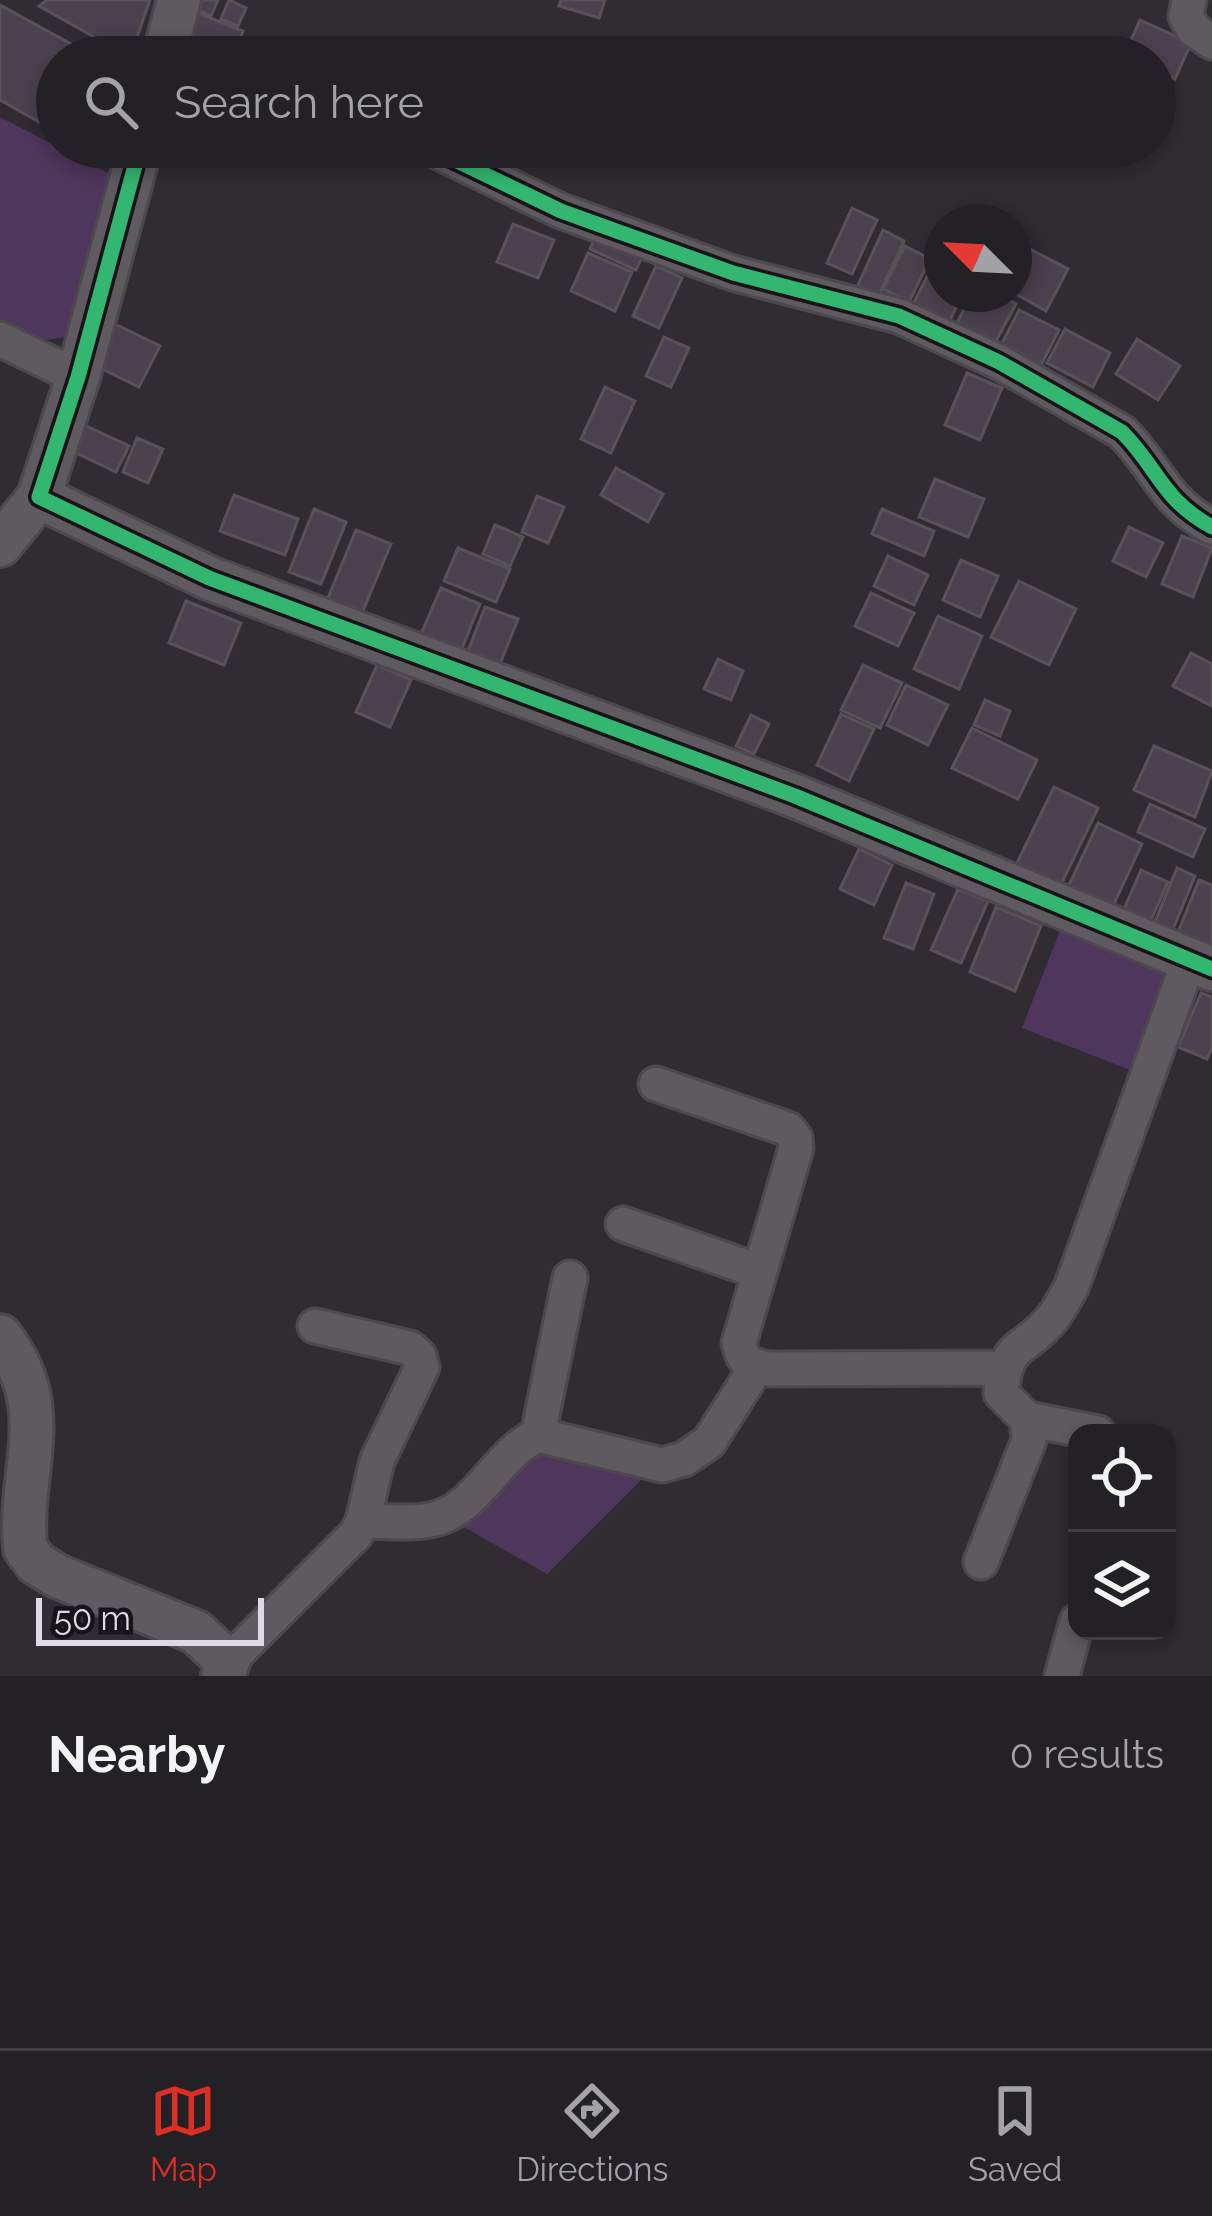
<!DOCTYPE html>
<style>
body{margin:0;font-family:Raleway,sans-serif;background:#2c292e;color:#f1f3f6}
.controls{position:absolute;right:36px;bottom:36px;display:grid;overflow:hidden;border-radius:24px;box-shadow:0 6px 18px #0003}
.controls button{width:108px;height:108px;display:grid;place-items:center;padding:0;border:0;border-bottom:3px solid #413e43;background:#242126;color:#f1f3f6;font:60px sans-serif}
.compass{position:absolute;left:924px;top:204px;width:108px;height:108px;border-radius:50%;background:#242126;box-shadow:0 6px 18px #0003;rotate:294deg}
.scale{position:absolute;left:36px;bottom:30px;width:228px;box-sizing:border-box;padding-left:12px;border:6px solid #dfdae2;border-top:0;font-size:33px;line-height:42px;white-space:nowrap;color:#dfdae2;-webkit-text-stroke:9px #171319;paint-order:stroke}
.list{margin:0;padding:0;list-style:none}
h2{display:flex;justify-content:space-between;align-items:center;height:156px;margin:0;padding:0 48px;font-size:51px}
h2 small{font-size:39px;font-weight:400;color:#a3a3a7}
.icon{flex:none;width:66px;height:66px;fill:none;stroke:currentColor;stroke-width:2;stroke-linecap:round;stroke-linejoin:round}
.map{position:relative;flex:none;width:1212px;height:1676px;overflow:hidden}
.search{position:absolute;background:#242126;box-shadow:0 6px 18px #0003;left:36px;right:36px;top:36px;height:132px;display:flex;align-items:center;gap:30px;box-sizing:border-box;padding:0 42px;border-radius:66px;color:#a3a3a7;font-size:45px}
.sheet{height:372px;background:#242126}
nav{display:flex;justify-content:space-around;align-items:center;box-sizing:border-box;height:168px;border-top:3px solid #413e43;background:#242126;font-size:33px;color:#a3a3a7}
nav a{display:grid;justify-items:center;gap:6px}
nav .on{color:#d93025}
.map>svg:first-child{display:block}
</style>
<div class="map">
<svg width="1212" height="1676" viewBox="0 0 1212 1676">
<rect width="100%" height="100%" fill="#302c32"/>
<!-- green -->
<path fill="#4f365c" d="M 0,117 L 114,176 L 67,337 L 33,342 L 0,325 Z
M 1068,910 L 1189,960 L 1143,1075 L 1022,1028 Z
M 533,1412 L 649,1472 L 547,1574 L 437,1512 Z"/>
<!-- building -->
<path fill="#4a414f" stroke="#565358" stroke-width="3" d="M 47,0 L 150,0 L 130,57 L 39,6 Z
M 181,0 L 218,0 L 211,16 L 180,3 Z
M 229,0 L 246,8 L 238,26 L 221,19 Z
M 561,0 L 605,0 L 599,18 L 559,6 Z
M 0,5 L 95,57 L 57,57 L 57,132 L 0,100 Z
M 193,11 L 243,31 L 233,57 L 191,57 L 176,51 Z
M 1140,20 L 1191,43 L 1175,79 L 1155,70 L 1155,57 L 1124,56 Z
M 84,147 L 111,147 L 105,159 Z
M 852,208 L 877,220 L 852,274 L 827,263 Z
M 513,224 L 554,240 L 538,278 L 497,262 Z
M 600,226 L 646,247 L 636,270 L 590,249 Z
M 883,230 L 904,241 L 878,297 L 857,287 Z
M 905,246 L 930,259 L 909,302 L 883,289 Z
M 1032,250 L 1068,269 L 1046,311 L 1014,293 L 1014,285 Z
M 588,253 L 632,272 L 615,311 L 571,291 Z
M 934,263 L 942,267 L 942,294 L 963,294 L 949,322 L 913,304 Z
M 656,266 L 682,278 L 659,328 L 633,316 Z
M 972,294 L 997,294 L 1016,304 L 990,352 L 952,332 Z
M 1019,310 L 1059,330 L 1037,373 L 997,353 Z
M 115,324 L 160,346 L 139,387 L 94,365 Z
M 1065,329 L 1110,353 L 1093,387 L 1047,363 Z
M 664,337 L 689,348 L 671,387 L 646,376 Z
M 1137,339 L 1180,366 L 1158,400 L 1116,374 Z
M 967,373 L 1002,388 L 980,440 L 945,425 Z
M 605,387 L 635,401 L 611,453 L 581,439 Z
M 80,423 L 129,446 L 116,472 L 68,449 Z
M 137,438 L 163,449 L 148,483 L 123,472 Z
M 616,468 L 663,494 L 648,522 L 601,495 Z
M 935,479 L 984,499 L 968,537 L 919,517 Z
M 234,495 L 298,519 L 285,555 L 220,531 Z
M 537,496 L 564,507 L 548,543 L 522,532 Z
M 314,509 L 346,522 L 321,584 L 289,572 Z
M 882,509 L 934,531 L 924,556 L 872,534 Z
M 495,525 L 523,537 L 510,566 L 483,554 Z
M 1129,527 L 1163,543 L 1146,577 L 1113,561 Z
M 356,530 L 391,544 L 359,620 L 325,605 Z
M 1182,536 L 1212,548 L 1193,597 L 1162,584 Z
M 458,548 L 510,569 L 496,602 L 444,581 Z
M 888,556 L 928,575 L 914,605 L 874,586 Z
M 961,560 L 998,576 L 980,617 L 943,600 Z
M 1019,581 L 1076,609 L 1049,665 L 991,637 Z
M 441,588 L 480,604 L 458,658 L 418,641 Z
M 871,593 L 914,613 L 898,646 L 855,626 Z
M 186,601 L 241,623 L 224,665 L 169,643 Z
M 485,607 L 518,619 L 498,669 L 466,656 Z
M 938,616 L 982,636 L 959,689 L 914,669 Z
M 1191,653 L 1212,664 L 1212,706 L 1173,686 Z
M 718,659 L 743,671 L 731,700 L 704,689 Z
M 377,665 L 411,680 L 390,727 L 356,712 Z
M 863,665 L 902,683 L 880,728 L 841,710 Z
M 906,685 L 948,705 L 928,745 L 887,725 Z
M 985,700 L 1010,711 L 1000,736 L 974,725 Z
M 841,714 L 874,729 L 849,781 L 817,765 Z
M 751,715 L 769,724 L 754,754 L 736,746 Z
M 972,728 L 1037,760 L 1018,799 L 952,768 Z
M 1154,746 L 1212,771 L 1195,817 L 1134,790 Z
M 1054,787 L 1098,808 L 1058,891 L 1014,869 Z
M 1150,804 L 1205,829 L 1193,857 L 1138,832 Z
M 1098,823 L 1142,844 L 1112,908 L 1068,887 Z
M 859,849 L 892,865 L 874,905 L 840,889 Z
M 1177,868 L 1195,876 L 1168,941 L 1150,934 Z
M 1141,870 L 1168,882 L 1145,933 L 1119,921 Z
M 1199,880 L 1212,885 L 1212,954 L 1175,940 Z
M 906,883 L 934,894 L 913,949 L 884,938 Z
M 958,889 L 988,901 L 961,963 L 931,950 Z
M 996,907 L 1041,926 L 1015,991 L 970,972 Z
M 1201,993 L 1212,997 L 1212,1048 L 1207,1059 L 1178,1047 Z"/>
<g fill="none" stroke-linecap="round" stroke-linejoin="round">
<defs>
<path id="minor" d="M 1189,0 L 1186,16 L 1194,30 L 1212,42
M 428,147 L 561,211 L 733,273 L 899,316 L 999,362 L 1122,432 C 1159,469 1161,499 1212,527
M 0,339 L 78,377
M 656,1084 L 788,1129 L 795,1138 L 796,1148 L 739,1343 C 743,1363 750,1365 768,1369 L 1004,1368
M 623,1224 L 758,1271
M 1027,1419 L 1098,1433
M 538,1435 L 570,1278
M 363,1521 C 386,1521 416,1525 438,1518 C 480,1505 498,1453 538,1435 L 662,1465 L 684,1459 L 709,1442 L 757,1366
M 981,1562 L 1029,1440 L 1027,1419 L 1001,1393 C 1007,1341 1020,1354 1049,1322 C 1058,1313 1064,1299 1071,1288 L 1189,960
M 228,1662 L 356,1534 L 363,1521 L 377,1461 L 422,1367 L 419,1356 L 410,1348 L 315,1326
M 1062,1676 L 1077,1621"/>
<path id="tertiary" d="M 164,57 L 179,0
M 140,147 L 78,377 L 39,497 L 209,578 L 795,796 L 1212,969
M 0,545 L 39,497
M 0,1336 C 57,1408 18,1467 25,1548 L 36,1563 L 57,1576 L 196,1632 L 228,1662 L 223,1676"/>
</defs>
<!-- minor casing -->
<use href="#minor" stroke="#4c484e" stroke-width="39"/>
<!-- tertiary casing -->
<use href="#tertiary" stroke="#4c484e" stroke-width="48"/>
<!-- minor -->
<use href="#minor" stroke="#5e5a60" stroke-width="33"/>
<!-- tertiary -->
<use href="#tertiary" stroke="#5e5a60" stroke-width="42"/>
<defs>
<path id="cycleway" d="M 140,147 L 78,377 L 39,497 L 209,578 L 795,796 L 1212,969
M 428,147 L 561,211 L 733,273 L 899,316 L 999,362 L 1122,432 C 1159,469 1161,499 1212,527"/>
</defs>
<!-- cycleway casing -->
<use href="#cycleway" stroke="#171319" stroke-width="22"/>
<!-- cycleway -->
<use href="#cycleway" stroke="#33b770" stroke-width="15"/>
</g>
</svg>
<div class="controls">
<button><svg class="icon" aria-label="locate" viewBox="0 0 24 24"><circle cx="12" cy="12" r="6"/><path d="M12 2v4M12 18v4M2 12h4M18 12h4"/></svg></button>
<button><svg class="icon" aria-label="layers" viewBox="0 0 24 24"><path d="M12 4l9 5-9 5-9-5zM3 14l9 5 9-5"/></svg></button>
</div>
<svg class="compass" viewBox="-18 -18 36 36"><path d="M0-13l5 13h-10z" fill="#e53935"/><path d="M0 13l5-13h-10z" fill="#a3a3a7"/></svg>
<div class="scale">50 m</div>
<div class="search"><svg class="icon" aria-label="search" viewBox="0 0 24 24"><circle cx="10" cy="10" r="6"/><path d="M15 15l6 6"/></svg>Search here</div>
</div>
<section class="sheet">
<h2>Nearby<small>0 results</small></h2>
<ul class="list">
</ul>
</section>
<nav>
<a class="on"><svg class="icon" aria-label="map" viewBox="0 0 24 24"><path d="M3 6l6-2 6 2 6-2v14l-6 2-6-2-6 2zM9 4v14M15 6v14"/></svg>Map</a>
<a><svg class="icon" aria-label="directions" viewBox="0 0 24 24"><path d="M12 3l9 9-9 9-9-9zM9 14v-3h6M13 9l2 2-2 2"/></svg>Directions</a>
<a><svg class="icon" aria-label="saved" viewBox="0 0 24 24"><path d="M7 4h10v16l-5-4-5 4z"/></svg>Saved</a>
</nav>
